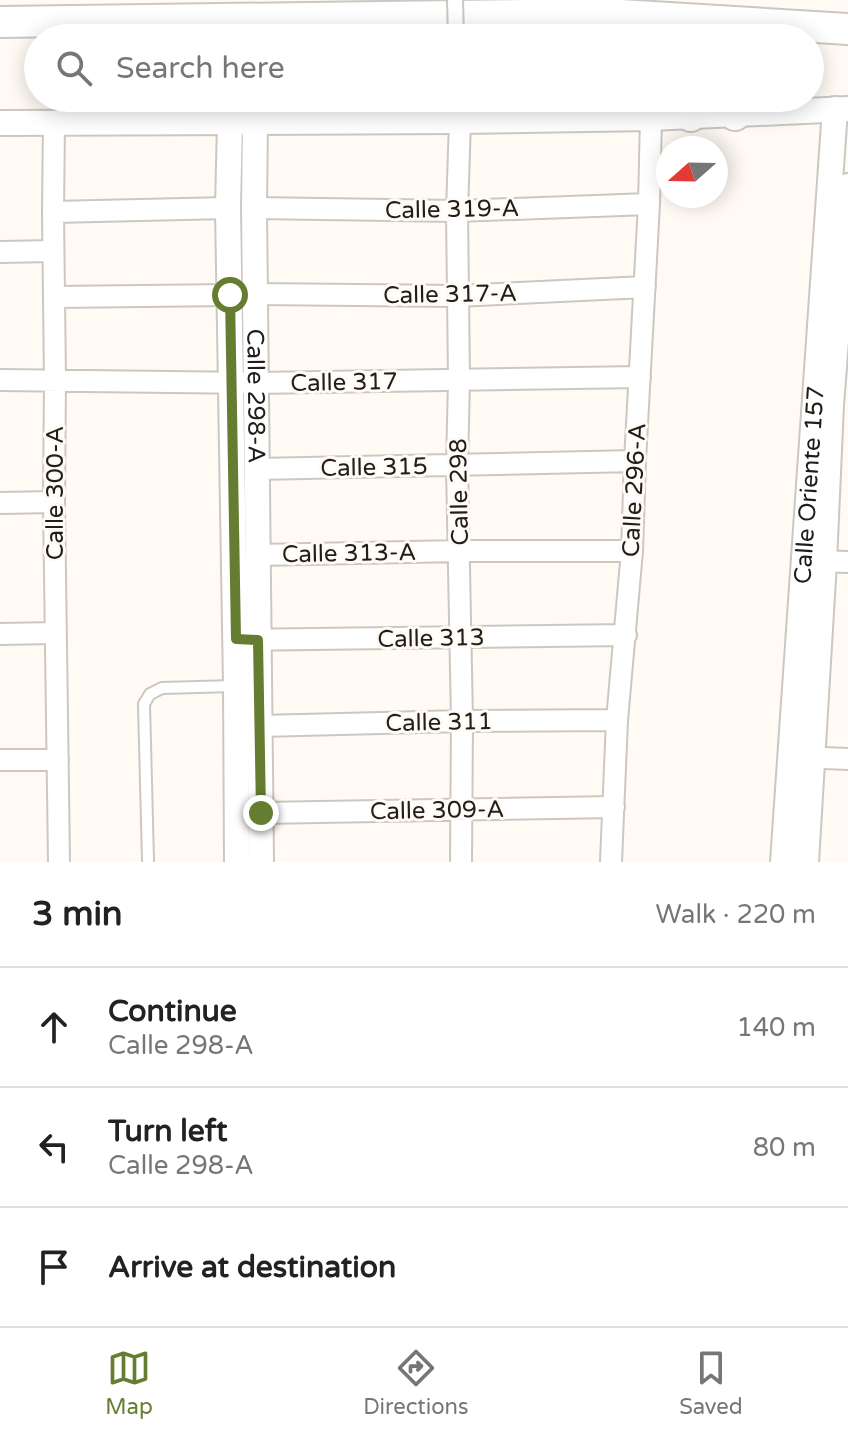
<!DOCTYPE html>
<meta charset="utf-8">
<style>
body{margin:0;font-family:"Varela Round",sans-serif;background:#f6f6f6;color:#222}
.compass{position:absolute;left:656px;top:136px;width:72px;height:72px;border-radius:50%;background:#fff;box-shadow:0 4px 20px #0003;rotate:250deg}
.stop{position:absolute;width:24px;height:24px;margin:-18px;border:6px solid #647d31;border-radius:50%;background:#fff}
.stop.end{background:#647d31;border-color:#fff;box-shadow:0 2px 8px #0008}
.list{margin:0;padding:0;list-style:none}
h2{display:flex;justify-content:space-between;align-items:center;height:104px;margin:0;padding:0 32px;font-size:34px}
h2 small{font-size:26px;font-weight:400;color:#767676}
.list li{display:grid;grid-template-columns:52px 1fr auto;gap:24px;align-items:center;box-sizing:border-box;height:120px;padding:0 32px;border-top:2px solid #e0e0e0}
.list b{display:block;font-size:30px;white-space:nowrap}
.list p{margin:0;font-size:26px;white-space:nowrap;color:#767676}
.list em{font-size:26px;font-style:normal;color:#767676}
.icon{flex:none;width:44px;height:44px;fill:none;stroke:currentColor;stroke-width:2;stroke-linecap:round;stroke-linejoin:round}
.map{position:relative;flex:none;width:848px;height:862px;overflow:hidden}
.search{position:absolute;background:#fff;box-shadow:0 4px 20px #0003;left:24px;right:24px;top:24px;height:88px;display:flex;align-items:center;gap:20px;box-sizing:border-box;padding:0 28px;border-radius:44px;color:#767676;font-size:30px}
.sheet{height:464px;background:#fff}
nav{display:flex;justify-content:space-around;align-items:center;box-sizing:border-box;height:112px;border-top:2px solid #e0e0e0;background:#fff;font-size:22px;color:#767676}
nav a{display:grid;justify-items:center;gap:4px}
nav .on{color:#647d31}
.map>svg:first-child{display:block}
</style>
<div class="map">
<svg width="848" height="862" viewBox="0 0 848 862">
<rect width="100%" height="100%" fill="#fffbf4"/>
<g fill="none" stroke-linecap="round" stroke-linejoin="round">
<defs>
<path id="service" d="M 148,860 L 144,704 L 150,694 L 162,688 L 234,686"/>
<path id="pedestrian" d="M 459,98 L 460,121"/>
<path id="minor" d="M 460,121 L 457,211 L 459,380 L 457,466 L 462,721 L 461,862
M 54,123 L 53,212 L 55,381 L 54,502 L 59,862
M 254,208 L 457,211 L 649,204
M 53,212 L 228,208
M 0,252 L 53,251
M 255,294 L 457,296 L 645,287
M 54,297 L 230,295
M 0,380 L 256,383 L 640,377
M 257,469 L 635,461
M 0,503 L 54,502
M 257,555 L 460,551 L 632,551
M 812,561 L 848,562
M 0,634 L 56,633
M 244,640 L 626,635
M 260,726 L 462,721 L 617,720
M 800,757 L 848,759
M 0,760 L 58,760
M 261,813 L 614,807
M 611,862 L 617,720 L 632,551 L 635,461 L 649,204 L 651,118"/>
<g id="tertiary">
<path d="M 230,122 L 228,208 L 236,686 L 237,862"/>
<path id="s1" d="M 255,122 L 254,208 L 261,862"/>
<path d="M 0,123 L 460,121 L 651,118 L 848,109"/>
<path id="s2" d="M 783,862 L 835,109"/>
<path d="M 806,862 L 824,562 L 831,405 L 848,186"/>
</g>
<path id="primary" d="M 0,22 L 604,14 L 848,29
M 658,98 L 691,116
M 714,98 L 735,115"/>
</defs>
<!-- service casing -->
<use href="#service" stroke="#ccc8c1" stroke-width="14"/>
<!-- pedestrian casing -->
<use href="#pedestrian" stroke="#ccc8c1" stroke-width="18"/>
<!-- minor casing -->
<use href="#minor" stroke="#ccc8c1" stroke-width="24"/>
<!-- tertiary casing -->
<use href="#tertiary" stroke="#ccc8c1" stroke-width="28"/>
<!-- primary casing -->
<use href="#primary" stroke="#ccc8c1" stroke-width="34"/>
<!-- service -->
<use href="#service" stroke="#fff" stroke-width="10"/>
<!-- pedestrian -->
<use href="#pedestrian" stroke="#fff" stroke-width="14"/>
<!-- minor -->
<use href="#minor" stroke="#fff" stroke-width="20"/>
<!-- tertiary -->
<use href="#tertiary" stroke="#fff" stroke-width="24"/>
<!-- primary -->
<use href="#primary" stroke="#fff" stroke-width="30"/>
<defs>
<path id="pedestrian-bridge" d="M 455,0 L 456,38"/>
</defs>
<!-- pedestrian-bridge casing -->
<use href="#pedestrian-bridge" stroke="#ccc8c1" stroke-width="18" stroke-linecap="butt"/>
<!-- pedestrian-bridge -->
<use href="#pedestrian-bridge" stroke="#fff" stroke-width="14"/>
</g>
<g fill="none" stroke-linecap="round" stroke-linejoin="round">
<!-- route -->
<path stroke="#647d31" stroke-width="10" d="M 230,295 L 236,639 L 258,640 L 261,813"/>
</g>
<g text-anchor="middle" stroke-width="6" stroke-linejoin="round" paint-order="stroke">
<!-- street labels -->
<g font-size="24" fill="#1f1e1b" stroke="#fffbf4">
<text transform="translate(452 209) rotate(-1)" y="8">Calle 319-A</text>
<text transform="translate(450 294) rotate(-1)" y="8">Calle 317-A</text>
<text transform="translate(344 382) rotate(-1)" y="8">Calle 317</text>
<text dy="8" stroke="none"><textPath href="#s1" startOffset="274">Calle 298-A</textPath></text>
<text transform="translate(374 467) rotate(-1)" y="8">Calle 315</text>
<text dy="8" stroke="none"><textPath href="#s2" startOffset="378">Calle Oriente 157</textPath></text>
<text transform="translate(634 490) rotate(-87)" y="8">Calle 296-A</text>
<text transform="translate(459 492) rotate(-91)" y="8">Calle 298</text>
<text transform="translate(55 493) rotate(-90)" y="8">Calle 300-A</text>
<text transform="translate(349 553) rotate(-1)" y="8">Calle 313-A</text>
<text transform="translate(431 638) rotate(-1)" y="8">Calle 313</text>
<text transform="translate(439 722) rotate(-1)" y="8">Calle 311</text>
<text transform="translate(437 810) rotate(-1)" y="8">Calle 309-A</text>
</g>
</g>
</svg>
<svg class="compass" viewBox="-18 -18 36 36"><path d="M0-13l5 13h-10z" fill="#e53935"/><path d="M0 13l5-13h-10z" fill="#767676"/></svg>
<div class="stop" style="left:230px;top:295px"></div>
<div class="stop end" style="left:261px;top:813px"></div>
<div class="search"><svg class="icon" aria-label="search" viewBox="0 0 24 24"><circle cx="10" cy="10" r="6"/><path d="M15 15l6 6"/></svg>Search here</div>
</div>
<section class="sheet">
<h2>3 min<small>Walk · 220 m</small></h2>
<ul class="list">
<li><svg class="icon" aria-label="ahead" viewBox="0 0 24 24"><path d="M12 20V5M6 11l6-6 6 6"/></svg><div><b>Continue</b><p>Calle 298-A</p></div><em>140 m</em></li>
<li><svg class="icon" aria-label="left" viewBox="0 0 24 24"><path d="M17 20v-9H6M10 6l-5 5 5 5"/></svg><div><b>Turn left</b><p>Calle 298-A</p></div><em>80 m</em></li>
<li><svg class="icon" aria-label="arrive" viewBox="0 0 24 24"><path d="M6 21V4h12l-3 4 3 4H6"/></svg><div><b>Arrive at destination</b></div></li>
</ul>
</section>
<nav>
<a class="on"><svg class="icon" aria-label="map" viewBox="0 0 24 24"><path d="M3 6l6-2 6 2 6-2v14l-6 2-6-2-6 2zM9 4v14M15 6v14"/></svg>Map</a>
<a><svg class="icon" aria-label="directions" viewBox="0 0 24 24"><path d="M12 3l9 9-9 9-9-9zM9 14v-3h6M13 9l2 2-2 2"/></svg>Directions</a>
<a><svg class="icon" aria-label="saved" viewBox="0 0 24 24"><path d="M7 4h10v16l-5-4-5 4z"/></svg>Saved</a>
</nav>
